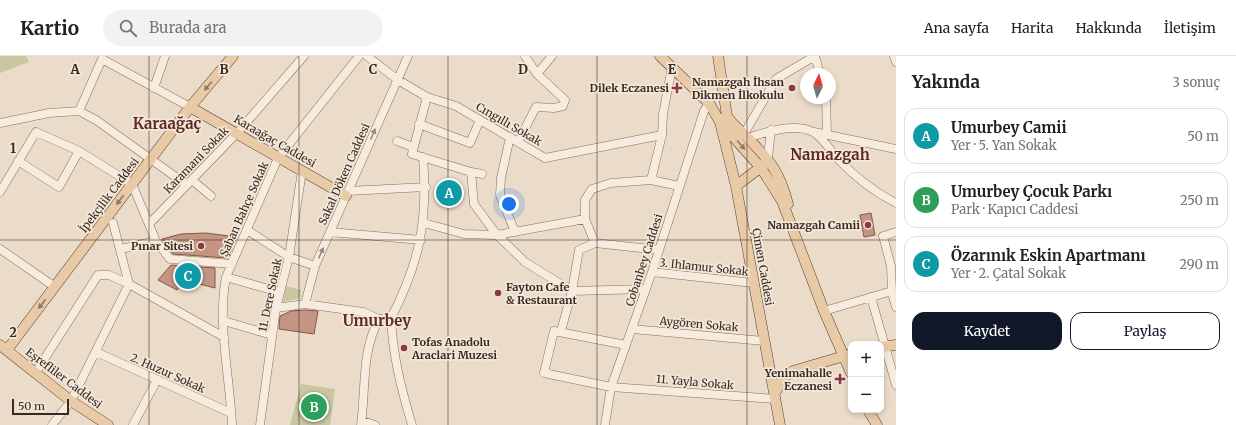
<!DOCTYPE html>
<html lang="tr">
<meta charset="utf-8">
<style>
body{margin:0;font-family:Merriweather,serif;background:#f2f2f2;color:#202124}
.controls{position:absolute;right:12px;bottom:12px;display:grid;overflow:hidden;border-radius:8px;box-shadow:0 2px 6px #0003}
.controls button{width:36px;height:36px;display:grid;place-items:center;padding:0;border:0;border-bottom:1px solid #e0e0e0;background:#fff;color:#202124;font:20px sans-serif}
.compass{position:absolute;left:800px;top:12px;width:36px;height:36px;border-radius:50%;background:#fff;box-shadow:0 2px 6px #0003;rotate:5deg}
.scale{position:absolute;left:12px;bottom:10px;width:57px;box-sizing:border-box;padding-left:4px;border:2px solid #382922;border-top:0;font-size:11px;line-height:14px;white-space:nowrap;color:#382922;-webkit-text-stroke:3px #f3e7d9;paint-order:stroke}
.you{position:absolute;left:509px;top:148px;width:14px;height:14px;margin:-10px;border:3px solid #fff;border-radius:50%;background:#1a73e8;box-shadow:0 0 0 6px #1a73e833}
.badge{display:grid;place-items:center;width:26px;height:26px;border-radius:50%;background:#111827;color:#fff;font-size:13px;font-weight:700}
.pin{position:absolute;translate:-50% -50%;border:2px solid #fff;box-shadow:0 1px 4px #0006}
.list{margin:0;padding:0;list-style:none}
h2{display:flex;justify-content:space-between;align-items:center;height:52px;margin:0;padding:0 16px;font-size:17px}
h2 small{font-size:13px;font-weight:400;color:#757577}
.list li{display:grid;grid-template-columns:26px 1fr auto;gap:12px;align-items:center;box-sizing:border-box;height:56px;margin:0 8px 8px;padding:0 8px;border:1px solid #e0e0e0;border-radius:12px}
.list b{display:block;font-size:15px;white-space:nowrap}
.list p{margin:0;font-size:13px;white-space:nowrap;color:#757577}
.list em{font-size:13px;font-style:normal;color:#757577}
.actions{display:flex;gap:8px;padding:12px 16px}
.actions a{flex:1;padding:9px 0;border:1px solid #111827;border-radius:12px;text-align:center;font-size:14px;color:#111827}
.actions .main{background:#111827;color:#fff}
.icon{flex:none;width:22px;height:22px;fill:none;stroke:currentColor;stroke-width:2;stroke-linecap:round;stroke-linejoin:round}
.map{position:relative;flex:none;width:896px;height:369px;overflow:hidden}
header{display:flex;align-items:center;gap:24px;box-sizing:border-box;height:56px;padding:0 20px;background:#fff;border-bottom:1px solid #e0e0e0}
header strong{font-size:19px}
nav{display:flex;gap:22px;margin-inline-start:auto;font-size:14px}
.search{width:280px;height:36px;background:#f2f2f2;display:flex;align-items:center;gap:10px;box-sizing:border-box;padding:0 14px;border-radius:22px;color:#757577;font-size:15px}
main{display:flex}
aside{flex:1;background:#fff}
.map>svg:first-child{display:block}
</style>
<header>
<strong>Kartio</strong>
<div class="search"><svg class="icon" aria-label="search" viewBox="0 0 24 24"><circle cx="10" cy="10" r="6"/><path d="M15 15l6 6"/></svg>Burada ara</div>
<nav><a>Ana sayfa</a><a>Harita</a><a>Hakkında</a><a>İletişim</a></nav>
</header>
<main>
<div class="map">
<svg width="896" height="369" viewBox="0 0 896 369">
<rect width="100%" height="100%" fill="#ebdcca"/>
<!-- green -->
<path fill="#c8c79f" d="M 0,0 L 26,0 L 29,6 L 0,17 Z
M 286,230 L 301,234 L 300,242 L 283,246 Z
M 301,328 L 335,333 L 330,369 L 290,369 Z"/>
<!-- building -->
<path fill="#c59584" stroke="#835748" d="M 458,126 L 461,144 L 440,147 L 438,129 Z
M 871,157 L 875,179 L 864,181 L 860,159 Z
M 206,177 L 237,181 L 228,202 L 173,198 L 162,183 L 181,178 Z
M 171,209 L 215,212 L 215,232 L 184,224 L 177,234 L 158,224 Z
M 305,254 L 318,255 L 314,278 L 279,273 L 280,260 L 291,255 Z"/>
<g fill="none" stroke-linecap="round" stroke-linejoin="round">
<defs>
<path id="minor" d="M 367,0 L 398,24 L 427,41 L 456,50 L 545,102 L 662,79
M 815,0 L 820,18
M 894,0 L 896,6
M 537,18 L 552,0
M 154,32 L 165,0
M 427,41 L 412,98 L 471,116 L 474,148 L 497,179 L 525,206 L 572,235 L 646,233
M 826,42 L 827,79
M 79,55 L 102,3 L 190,51
M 0,67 L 49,57 L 79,55 L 96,64 L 187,129
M 419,68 L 470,87 L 480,64
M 814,76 L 896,93
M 744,78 L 776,23 L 815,0
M 510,81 L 501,122 L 500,139 L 515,176
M 748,82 C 765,76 796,67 813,76 C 821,80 832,96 838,103 C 855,121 874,136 896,147
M 397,85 L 413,91
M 518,86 L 536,51 L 554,52 L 563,50 L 565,44 L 537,18 L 525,0
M 768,101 L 771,74
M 18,105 L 59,131 L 79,95
M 471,116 L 482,118
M 192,124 L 211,140
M 651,124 L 662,79 L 663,58 L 672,11
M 348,135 L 426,131
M 0,136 L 36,76 L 79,95 L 132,128 L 156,185 L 170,203 L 232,208
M 585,163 L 595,187 L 659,194
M 113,167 L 129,228 L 224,281
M 424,167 L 464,178 L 497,179 L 585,163 L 585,144 L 592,133 L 611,127 L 651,124 L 679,130
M 149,168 L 238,76 L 304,0
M 247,174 L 289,201 L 315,210
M 330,176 L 421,184
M 896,176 L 883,180 L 891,210 L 892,237 L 896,251
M 0,193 L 55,231
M 121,193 L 156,185
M 652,216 L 754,227
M 226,221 L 279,236
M 871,241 L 896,329
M 305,248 L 315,210 L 408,0
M 276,252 L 305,248 L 363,256 L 379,263
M 824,255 L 892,235
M 391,262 C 393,301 401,332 412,369
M 224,265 L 272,279
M 632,273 L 765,285
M 561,275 L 572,235 L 579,194 L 595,187
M 626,289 L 554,275 L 544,317 L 611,331 L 776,343
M 96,296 L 231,357
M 36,316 L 98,219 L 109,219 L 129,228 L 71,345 L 52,369
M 362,365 L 375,369
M 133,369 L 157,324
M 232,369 C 230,320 217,269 226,221 L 278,102 L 359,0
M 260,369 L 276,252 L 289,201 L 302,115
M 361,369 C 366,333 361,296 379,263 L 391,262 C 420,206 428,164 423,101
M 605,369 L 611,331 L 652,216 L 704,55 L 709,47"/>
<path id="major" d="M 660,0 L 709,47 L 720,66 L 761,112 L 782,145 L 824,255 L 851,317
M 718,0 L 727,60 C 732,69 739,73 746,80 C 770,105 779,114 788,148
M 190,51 L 346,140
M 727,60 L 720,66 L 736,130 L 780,369
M 736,130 L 765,108
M 0,289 L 71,345 L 108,369
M 881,291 L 896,289
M 7,294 L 190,51 L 233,0
M 775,337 L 784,321 L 793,315 L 851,298
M 868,354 L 877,369"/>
</defs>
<!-- minor casing -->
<use href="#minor" stroke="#866e60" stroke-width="9"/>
<!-- major casing -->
<use href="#major" stroke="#543e34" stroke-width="11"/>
<!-- minor -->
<use href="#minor" stroke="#f6ebdd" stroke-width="8"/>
<!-- major -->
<use href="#major" stroke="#e9caa7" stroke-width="10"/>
</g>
<!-- one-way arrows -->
<defs><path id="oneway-solid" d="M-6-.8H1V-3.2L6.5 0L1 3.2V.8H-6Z"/></defs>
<g fill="#907a64">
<use href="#oneway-solid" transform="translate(208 30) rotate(130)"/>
<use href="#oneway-solid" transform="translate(741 89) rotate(48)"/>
<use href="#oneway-solid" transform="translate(120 144) rotate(127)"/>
<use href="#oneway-solid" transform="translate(42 248) rotate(127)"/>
</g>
<g fill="#978a80">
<use href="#oneway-solid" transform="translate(373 78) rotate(-66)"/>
<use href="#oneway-solid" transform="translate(321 197) rotate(-66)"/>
</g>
<!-- grid -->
<path fill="none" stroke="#382922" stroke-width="1" stroke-opacity="0.55" d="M 149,0 L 149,369M 299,0 L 299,369M 448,0 L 448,369M 597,0 L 597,369M 747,0 L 747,369M 0,184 L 896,184"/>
<!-- markers -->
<g fill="#8f3644" stroke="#f3e7d9" stroke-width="1.5">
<path d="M675 26h4v4h4v4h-4v4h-4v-4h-4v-4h4z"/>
<circle cx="792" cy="32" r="4"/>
<circle cx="868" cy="169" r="4"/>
<circle cx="201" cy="190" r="4"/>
<circle cx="498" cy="237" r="4"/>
<circle cx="404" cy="292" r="4"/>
<path d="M838 317h4v4h4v4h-4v4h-4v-4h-4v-4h4z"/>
</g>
<g text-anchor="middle" stroke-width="3.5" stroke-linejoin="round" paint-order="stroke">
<!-- poi labels -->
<g font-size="11" font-weight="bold" fill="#382922" stroke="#f3e7d9" text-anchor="end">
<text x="784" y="30">Namazgah İhsan<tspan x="784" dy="13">Dikmen İlkokulu</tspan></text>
<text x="669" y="36">Dilek Eczanesi</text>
<text x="860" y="173">Namazgah Camii</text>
<text x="193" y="194">Pınar Sitesi</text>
<text x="506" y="235" text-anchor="start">Fayton Cafe<tspan x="506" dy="13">&amp; Restaurant</tspan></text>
<text x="412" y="290" text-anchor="start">Tofas Anadolu<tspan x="412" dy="13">Araclari Muzesi</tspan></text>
<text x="832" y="321">Yenimahalle<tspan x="832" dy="13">Eczanesi</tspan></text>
</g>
<!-- street labels -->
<g font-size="11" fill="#382922" stroke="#f3e7d9">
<text transform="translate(509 68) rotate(30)" y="4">Cıngıllı Sokak</text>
<text transform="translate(275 85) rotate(30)" y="4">Karaağaç Caddesi</text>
<text transform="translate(196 104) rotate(-46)" y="4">Karamani Sokak</text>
<text transform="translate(344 118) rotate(-66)" y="4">Sakal Döken Caddesi</text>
<text transform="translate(109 139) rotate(-53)" y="4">İpekçilik Caddesi</text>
<text transform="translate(244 153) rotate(-66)" y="4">Şaban Bahçe Sokak</text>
<text transform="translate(644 204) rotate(-72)" y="4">Cobanbey Caddesi</text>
<text transform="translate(704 211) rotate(6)" y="4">3. Ihlamur Sokak</text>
<text transform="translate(763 211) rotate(80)" y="4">Çimen Caddesi</text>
<text transform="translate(270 239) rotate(-78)" y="4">11. Dere Sokak</text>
<text transform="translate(699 268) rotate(5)" y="4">Aygören Sokak</text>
<text transform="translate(168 317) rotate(24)" y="4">2. Huzur Sokak</text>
<text transform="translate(64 322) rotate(37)" y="4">Eşrefliler Caddesi</text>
<text transform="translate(695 326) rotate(5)" y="4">11. Yayla Sokak</text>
</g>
<!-- district labels -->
<g font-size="15" font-weight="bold" fill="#602926" stroke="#f3e7d9">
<text x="167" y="73">Karaağaç</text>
<text x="830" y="104">Namazgah</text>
<text x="377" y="270">Umurbey</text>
</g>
</g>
<g font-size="13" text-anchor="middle" font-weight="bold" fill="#382922" stroke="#f3e7d9" stroke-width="3.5" stroke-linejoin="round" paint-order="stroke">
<text x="75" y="18">A</text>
<text x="224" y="18">B</text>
<text x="373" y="18">C</text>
<text x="523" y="18">D</text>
<text x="672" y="18">E</text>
<text x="13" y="97">1</text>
<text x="13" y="281">2</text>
</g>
</svg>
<div class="controls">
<button>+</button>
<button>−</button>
</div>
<svg class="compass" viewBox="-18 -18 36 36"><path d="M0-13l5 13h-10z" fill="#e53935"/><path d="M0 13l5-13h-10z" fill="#757577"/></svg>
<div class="scale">50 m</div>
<div class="you"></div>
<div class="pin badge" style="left:449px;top:137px;background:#0f9aa8">A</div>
<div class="pin badge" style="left:314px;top:351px;background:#2e9e5b">B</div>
<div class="pin badge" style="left:188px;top:220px;background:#0f9aa8">C</div>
</div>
<aside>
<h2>Yakında<small>3 sonuç</small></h2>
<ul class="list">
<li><span class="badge" style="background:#0f9aa8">A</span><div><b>Umurbey Camii</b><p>Yer · 5. Yan Sokak</p></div><em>50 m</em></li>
<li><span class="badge" style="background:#2e9e5b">B</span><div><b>Umurbey Çocuk Parkı</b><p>Park · Kapıcı Caddesi</p></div><em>250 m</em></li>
<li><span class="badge" style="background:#0f9aa8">C</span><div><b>Özarınık Eskin Apartmanı</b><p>Yer · 2. Çatal Sokak</p></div><em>290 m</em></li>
</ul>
<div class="actions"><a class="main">Kaydet</a><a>Paylaş</a></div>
</aside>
</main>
